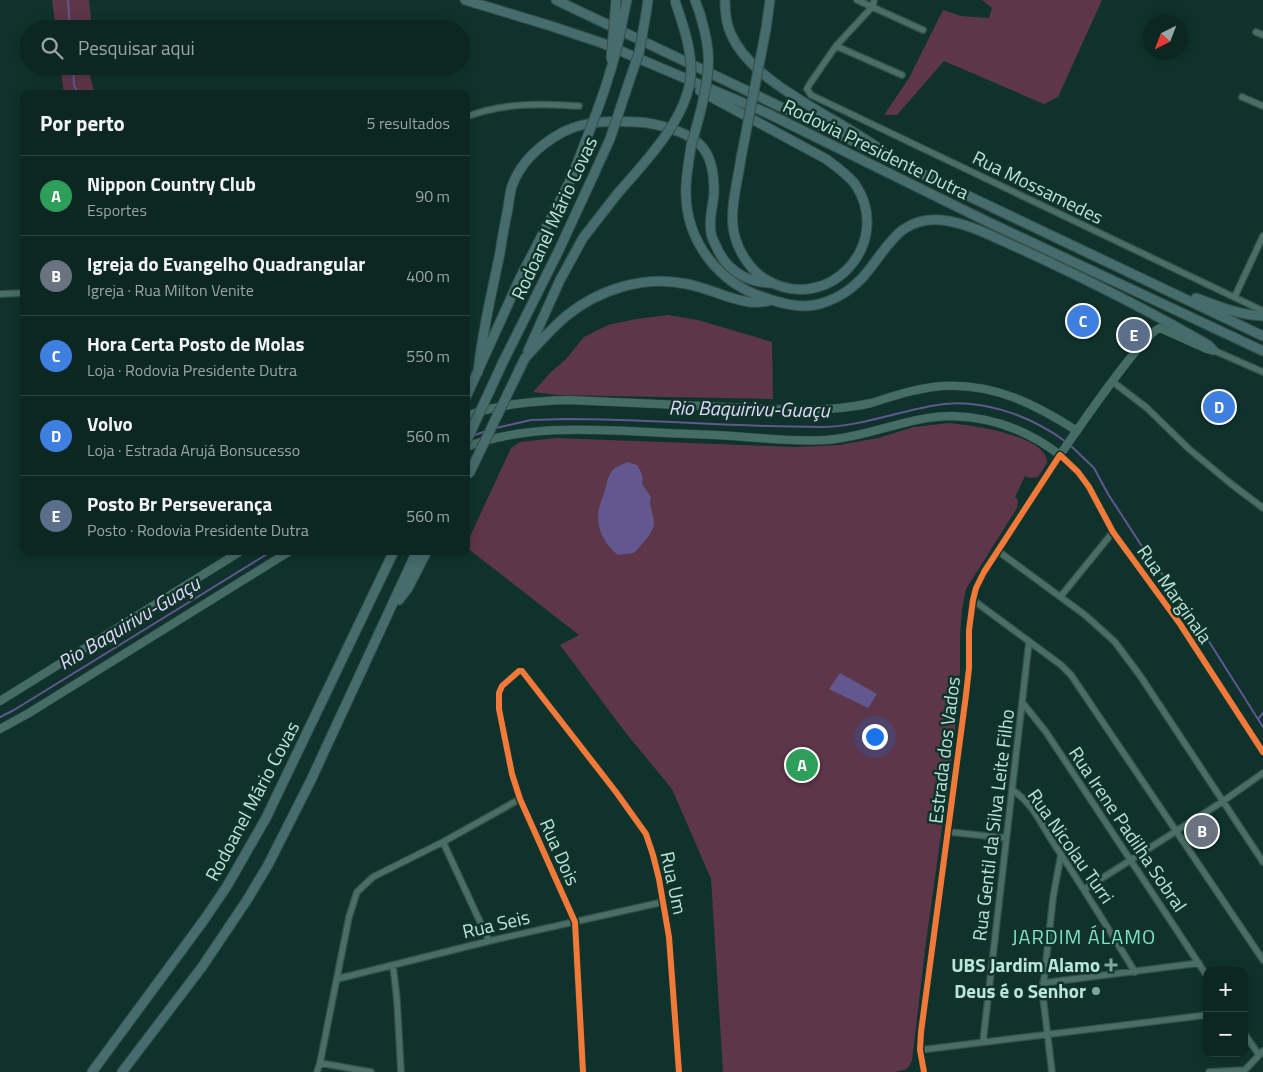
<!DOCTYPE html>
<html lang="pt">
<meta charset="utf-8">
<style>
body{margin:0;font-family:"Titillium Web",sans-serif;background:#1a322e;color:#f1f3f6}
.controls{position:absolute;right:15px;bottom:15px;display:grid;overflow:hidden;border-radius:10px;box-shadow:0 2px 12px #0003}
.controls button{width:45px;height:45px;display:grid;place-items:center;padding:0;border:0;border-bottom:1px solid #2c433f;background:#0c2621;color:#f1f3f6;font:25px sans-serif}
.compass{position:absolute;left:1143px;top:15px;width:45px;height:45px;border-radius:50%;background:#0c2621;box-shadow:0 2px 12px #0003;rotate:222deg}
.you{position:absolute;left:874px;top:736px;width:18px;height:18px;margin:-12px;border:4px solid #fff;border-radius:50%;background:#1a73e8;box-shadow:0 0 0 8px #1a73e833}
.badge{display:grid;place-items:center;width:32px;height:32px;border-radius:50%;background:#bca0f2;color:#fff;font-size:16px;font-weight:700}
.pin{position:absolute;translate:-50% -50%;border:2px solid #fff;box-shadow:0 1px 5px #0006}
.list{margin:0;padding:0;list-style:none}
h2{display:flex;justify-content:space-between;align-items:center;height:65px;margin:0;padding:0 20px;font-size:21px}
h2 small{font-size:16px;font-weight:400;color:#9aa5a5}
.list li{display:grid;grid-template-columns:32px 1fr auto;gap:15px;align-items:center;box-sizing:border-box;height:80px;padding:0 20px;border-top:1px solid #2c433f}
.list b{display:block;font-size:19px;white-space:nowrap}
.list p{margin:0;font-size:16px;white-space:nowrap;color:#9aa5a5}
.list em{font-size:16px;font-style:normal;color:#9aa5a5}
.icon{flex:none;width:28px;height:28px;fill:none;stroke:currentColor;stroke-width:2;stroke-linecap:round;stroke-linejoin:round}
.map{position:relative;flex:none;width:1263px;height:1072px;overflow:hidden}
.search{position:absolute;background:#0c2621;box-shadow:0 2px 12px #0003;left:20px;top:20px;width:450px;height:55px;display:flex;align-items:center;gap:12px;box-sizing:border-box;padding:0 18px;border-radius:28px;color:#9aa5a5;font-size:19px}
.panel{position:absolute;background:#0c2621;box-shadow:0 2px 12px #0003;left:20px;top:90px;width:450px;height:465px;border-radius:10px}
.map>svg:first-child{display:block}
</style>
<div class="map">
<svg width="1263" height="1072" viewBox="0 0 1263 1072">
<rect width="100%" height="100%" fill="#10322c"/>
<!-- green -->
<path fill="#5d3649" d="M 52,0 L 89,0 L 92,29 L 56,29 Z
M 982,0 L 1102,0 L 1058,97 L 1044,104 L 944,61 L 897,115 L 884,115 L 909,78 L 943,10 L 961,16 L 989,18 L 992,8 Z
M 60,66 L 95,66 L 90,76 L 95,94 L 64,94 Z
M 668,315 L 698,320 L 772,342 L 773,399 L 557,395 L 533,392 L 551,372 L 566,359 L 584,337 L 608,325 L 636,319 Z
M 949,423 C 970,425 1048,435 1047,463 L 1038,477 L 1030,478 L 1025,476 L 1015,497 L 1018,500 L 1017,508 L 966,589 L 962,609 L 960,637 L 960,671 L 954,741 L 926,942 L 912,1060 C 909,1070 905,1070 895,1072 L 723,1072 L 711,879 L 672,789 L 625,732 L 560,645 L 579,635 L 466,547 L 466,545 L 511,448 L 520,442 L 556,438 L 796,447 L 839,445 L 878,438 L 914,427 Z"/>
<!-- water -->
<path fill="#62578f" d="M 628,462 L 637,465 C 641,472 644,476 642,484 L 651,497 C 648,506 654,514 654,524 C 653,534 640,546 634,553 L 618,555 C 604,544 595,527 599,509 C 600,503 603,497 605,490 C 610,472 609,469 628,462 Z
M 840,673 L 877,694 L 868,708 L 829,689 Z"/>
<g fill="none" stroke-linecap="round" stroke-linejoin="round">
<!-- stream -->
<path stroke="#62578f" stroke-width="2" d="M 68,0 L 70,29
M 73,66 L 74,85 L 78,94
M 496,428 L 531,420 L 566,419 C 651,419 735,427 820,427 C 857,427 894,413 931,406 C 977,396 1030,415 1066,442
M 472,436 L 486,431
M 1070,445 L 1094,468 L 1108,494 L 1145,551 L 1191,613 L 1263,727
M 0,717 L 14,710 L 272,551
M 1258,719 L 1263,713"/>
<defs>
<path id="minor" d="M 857,0 L 923,30
M 874,0 L 873,6 L 836,46 L 809,85 L 807,89 L 811,95 L 1263,311
M 1256,32 L 1263,35
M 836,46 L 902,75
M 1242,97 L 1263,106
M 466,117 C 502,103 541,103 579,106
M 0,294 L 24,293
M 1235,296 L 1263,236
M 1213,350 L 1263,372
M 1113,382 L 1147,408 L 1189,449 L 1230,483 L 1263,508
M 998,551 L 1085,615 L 1115,642 L 1141,677 L 1263,862
M 1061,596 L 1113,532
M 973,600 L 1061,665 L 1071,675 L 1263,960
M 1022,702 L 1046,732 L 1207,976
M 1012,790 C 1030,800 1041,823 1052,841 C 1081,884 1108,928 1135,972
M 949,832 L 1006,838
M 443,842 L 489,941
M 1085,889 L 1222,802 L 1263,773
M 393,965 L 397,1000 L 401,1072
M 337,979 L 489,941 L 663,902
M 1043,983 L 1199,963
M 1244,1033 L 1259,1055
M 983,1042 L 1029,642
M 920,1050 L 1207,1015
M 320,1063 L 371,1072
M 317,1072 L 320,1063 L 349,917 L 357,892 L 373,877 L 443,842 L 520,799
M 583,1072 L 575,922 L 520,799 L 512,774 L 499,709 L 499,693 L 502,686 L 519,671 L 522,671 L 616,792 L 646,834 L 653,855 L 659,879 L 669,937 L 679,1072
M 924,1072 L 920,1050 L 921,1032 L 966,695 L 969,668 L 969,630 L 973,600 L 976,588 L 984,572 L 1060,455 L 1078,472 L 1089,487 L 1113,532 L 1180,624 L 1263,752
M 1052,1072 L 1043,997 L 1044,980 L 1053,898 L 1061,854
M 1209,1072 L 1245,1070
M 1243,1072 L 1263,1051"/>
<path id="major" d="M 466,416 C 500,404 533,401 568,400 L 794,410 C 820,410 846,409 871,403 C 894,396 917,388 942,386 C 994,383 1035,404 1077,431
M 466,447 C 525,425 587,429 649,432 C 677,434 704,434 732,436 C 763,438 795,442 826,440 C 869,437 909,416 952,416 C 992,417 1029,431 1060,455 C 1073,436 1145,331 1160,328 L 1207,349 L 1213,350
M 0,701 L 241,551
M 0,729 L 29,713 L 290,551"/>
<path id="highway" d="M 465,0 L 551,26 L 602,43 L 767,113 L 986,221 L 1263,351
M 556,0 L 1263,336
M 695,0 L 700,14
M 725,0 C 725,11 726,24 731,34 C 752,84 839,118 882,151
M 624,13 L 627,0
M 615,14 L 616,0
M 646,14 L 648,0
M 766,29 L 770,0
M 700,91 L 826,159 C 837,167 847,174 855,184 C 895,243 828,317 765,279 C 750,270 738,251 734,233 C 729,211 738,180 741,158
M 621,106 L 632,73
M 691,146 C 689,162 685,179 686,195 C 687,242 719,283 763,297 C 780,303 797,308 815,305 C 834,301 850,291 863,277 C 887,250 898,216 941,220 C 970,223 997,239 1023,250 C 1086,279 1148,310 1208,345 L 1213,350
M 1196,298 C 1218,306 1239,315 1263,316
M 528,351 L 560,280 L 583,238 L 618,193
M 525,358 C 538,344 551,329 565,317 C 599,289 644,275 687,284 C 708,288 728,299 749,302 C 755,303 762,302 768,301
M 503,362 L 558,252 L 589,185
M 478,372 C 482,332 492,292 500,253 C 502,238 505,223 508,208 C 509,201 510,192 512,186 C 521,161 541,144 563,132 C 586,120 613,121 637,122 C 657,123 691,132 703,148 C 712,159 714,177 714,191 C 714,204 708,219 711,232 C 711,237 714,242 716,246 C 726,270 747,283 772,283
M 466,397 L 520,278 L 571,179
M 399,600 L 408,588 L 427,551
M 92,1072 L 204,920 L 227,886 L 266,818 L 394,551
M 122,1072 L 202,967 L 247,900 L 268,865 L 311,780 L 417,551"/>
</defs>
<!-- minor casing -->
<use href="#minor" stroke="#344f48" stroke-width="8"/>
<!-- major casing -->
<use href="#major" stroke="#344f48" stroke-width="9"/>
<!-- highway casing -->
<use href="#highway" stroke="#344f48" stroke-width="11"/>
<!-- minor -->
<use href="#minor" stroke="#496e65" stroke-width="5.5"/>
<!-- major -->
<use href="#major" stroke="#466c68" stroke-width="8"/>
<!-- highway -->
<use href="#highway" stroke="#466c6d" stroke-width="9"/>
<defs>
<path id="highway-bridge" d="M 611,59 L 615,14
M 632,73 L 639,53 L 646,14
M 691,146 C 698,121 706,95 708,69 C 710,50 705,32 700,14
M 741,158 L 766,29
M 571,179 C 592,124 615,71 624,13
M 589,185 L 610,139 L 621,106
M 618,193 C 646,161 693,113 691,67 C 690,44 682,22 675,1
M 466,442 L 503,362
M 469,474 L 525,358"/>
</defs>
<!-- highway-bridge casing -->
<use href="#highway-bridge" stroke="#344f48" stroke-width="11" stroke-linecap="butt"/>
<!-- highway-bridge -->
<use href="#highway-bridge" stroke="#466c6d" stroke-width="9"/>
<defs>
<path id="cycleway" d="M 583,1072 L 575,922 L 520,799 L 512,774 L 499,709 L 499,693 L 502,686 L 519,671 L 522,671 L 616,792 L 646,834 L 653,855 L 659,879 L 669,937 L 679,1072
M 924,1072 L 920,1050 L 921,1032 L 966,695 L 969,668 L 969,630 L 973,600 L 976,588 L 984,572 L 1060,455 L 1078,472 L 1089,487 L 1113,532 L 1180,624 L 1263,752"/>
</defs>
<!-- cycleway casing -->
<use href="#cycleway" stroke="#12332a" stroke-width="9"/>
<!-- cycleway -->
<use href="#cycleway" stroke="#f17a3a" stroke-width="6"/>
</g>
<!-- markers -->
<g fill="#7da79c" stroke="#12332a" stroke-width="2">
<path d="M1108.5 957.5h5v5h5v5h-5v5h-5v-5h-5v-5h5z"/>
<circle cx="1096" cy="991" r="5"/>
</g>
<g text-anchor="middle" stroke-width="5" stroke-linejoin="round" paint-order="stroke">
<!-- street labels -->
<g font-size="19" fill="#b8e6d8" stroke="#12332a">
<text transform="translate(876 149) rotate(26)" y="7">Rodovia Presidente Dutra</text>
<text transform="translate(1038 187) rotate(26)" y="7">Rua Mossamedes</text>
<text transform="translate(554 218) rotate(-65)" y="7">Rodoanel Mário Covas</text>
<text transform="translate(1175 594) rotate(55)" y="7">Rua Marginala</text>
<text transform="translate(944 750) rotate(-83)" y="7">Estrada dos Vados</text>
<text transform="translate(252 801) rotate(-62)" y="7">Rodoanel Mário Covas</text>
<text transform="translate(993 825) rotate(-83)" y="7">Rua Gentil da Silva Leite Filho</text>
<text transform="translate(1128 829) rotate(56)" y="7">Rua Irene Padilha Sobral</text>
<text transform="translate(1071 846) rotate(55)" y="7">Rua Nicolau Turri</text>
<text transform="translate(560 852) rotate(66)" y="7">Rua Dois</text>
<text transform="translate(674 883) rotate(78)" y="7">Rua Um</text>
<text transform="translate(496 924) rotate(-13)" y="7">Rua Seis</text>
</g>
<!-- poi labels -->
<g font-size="19" font-weight="bold" fill="#b8e6d8" stroke="#12332a" text-anchor="end">
<text x="1100" y="972">UBS Jardim Alamo</text>
<text x="1086" y="998">Deus é o Senhor</text>
</g>
<!-- water labels -->
<g font-size="20" font-style="italic" fill="#dfd9fe" stroke="#12332a">
<text transform="translate(749 409) rotate(1)" y="7">Rio Baquirivu-Guaçu</text>
<text transform="translate(129 623) rotate(-31)" y="7">Rio Baquirivu-Guaçu</text>
</g>
<!-- neighbourhood labels -->
<g font-size="20" letter-spacing="1" fill="#7ee4c8" stroke="#12332a">
<text x="1084" y="944">JARDIM ÁLAMO</text>
</g>
</g>
</svg>
<div class="controls">
<button>+</button>
<button>−</button>
</div>
<svg class="compass" viewBox="-18 -18 36 36"><path d="M0-13l5 13h-10z" fill="#e53935"/><path d="M0 13l5-13h-10z" fill="#9aa5a5"/></svg>
<div class="you"></div>
<div class="pin badge" style="left:802px;top:765px;background:#2e9e5b">A</div>
<div class="pin badge" style="left:1202px;top:831px;background:#6b7280">B</div>
<div class="pin badge" style="left:1083px;top:321px;background:#3f7fe0">C</div>
<div class="pin badge" style="left:1219px;top:407px;background:#3f7fe0">D</div>
<div class="pin badge" style="left:1134px;top:335px;background:#5c6f8a">E</div>
<div class="search"><svg class="icon" aria-label="search" viewBox="0 0 24 24"><circle cx="10" cy="10" r="6"/><path d="M15 15l6 6"/></svg>Pesquisar aqui</div>
<section class="panel">
<h2>Por perto<small>5 resultados</small></h2>
<ul class="list">
<li><span class="badge" style="background:#2e9e5b">A</span><div><b>Nippon Country Club</b><p>Esportes</p></div><em>90 m</em></li>
<li><span class="badge" style="background:#6b7280">B</span><div><b>Igreja do Evangelho Quadrangular</b><p>Igreja · Rua Milton Venite</p></div><em>400 m</em></li>
<li><span class="badge" style="background:#3f7fe0">C</span><div><b>Hora Certa Posto de Molas</b><p>Loja · Rodovia Presidente Dutra</p></div><em>550 m</em></li>
<li><span class="badge" style="background:#3f7fe0">D</span><div><b>Volvo</b><p>Loja · Estrada Arujá Bonsucesso</p></div><em>560 m</em></li>
<li><span class="badge" style="background:#5c6f8a">E</span><div><b>Posto Br Perseverança</b><p>Posto · Rodovia Presidente Dutra</p></div><em>560 m</em></li>
</ul>
</section>
</div>
